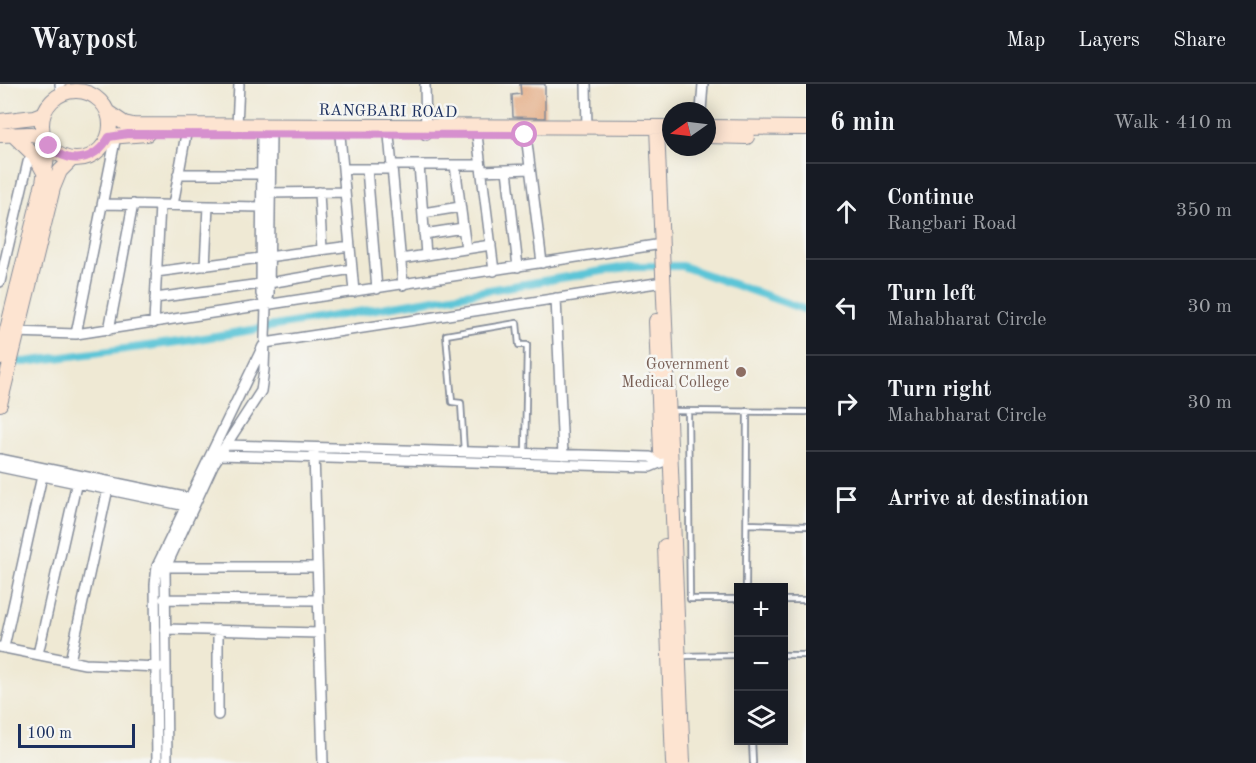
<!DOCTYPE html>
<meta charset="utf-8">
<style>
body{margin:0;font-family:"Old Standard TT",serif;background:#242831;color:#f1f3f6}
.controls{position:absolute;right:18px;bottom:18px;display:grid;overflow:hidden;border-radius:0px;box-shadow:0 3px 15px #0003}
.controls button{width:54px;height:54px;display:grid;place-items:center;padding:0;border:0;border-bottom:2px solid #363941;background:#171b24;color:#f1f3f6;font:30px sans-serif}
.compass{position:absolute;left:662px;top:18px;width:54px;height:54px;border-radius:50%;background:#171b24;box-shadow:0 3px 15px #0003;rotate:256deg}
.scale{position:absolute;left:18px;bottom:15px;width:117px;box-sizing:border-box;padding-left:6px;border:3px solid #1b2f5e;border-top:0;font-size:16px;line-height:21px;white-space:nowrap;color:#1b2f5e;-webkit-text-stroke:4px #f6f6f2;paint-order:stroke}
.stop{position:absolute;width:18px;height:18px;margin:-14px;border:4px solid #d690ce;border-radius:50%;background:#fff}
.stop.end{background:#d690ce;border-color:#fff;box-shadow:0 2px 6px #0008}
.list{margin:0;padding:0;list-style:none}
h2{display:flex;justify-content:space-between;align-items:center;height:78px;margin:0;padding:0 24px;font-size:26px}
h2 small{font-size:20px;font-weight:400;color:#9ea1a6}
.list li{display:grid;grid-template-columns:39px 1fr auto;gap:18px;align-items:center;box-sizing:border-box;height:96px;padding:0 24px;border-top:2px solid #363941}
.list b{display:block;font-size:22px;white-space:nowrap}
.list p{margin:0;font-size:20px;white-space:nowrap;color:#9ea1a6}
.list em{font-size:20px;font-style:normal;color:#9ea1a6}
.icon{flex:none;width:33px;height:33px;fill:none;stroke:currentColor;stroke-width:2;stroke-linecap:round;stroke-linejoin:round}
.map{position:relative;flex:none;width:806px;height:679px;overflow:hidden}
header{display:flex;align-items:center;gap:36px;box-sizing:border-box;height:84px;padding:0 30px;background:#171b24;border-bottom:2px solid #363941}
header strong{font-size:28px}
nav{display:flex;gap:33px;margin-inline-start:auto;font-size:21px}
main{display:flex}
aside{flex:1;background:#171b24}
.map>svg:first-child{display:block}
</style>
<header>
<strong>Waypost</strong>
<nav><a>Map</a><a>Layers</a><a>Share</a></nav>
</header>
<main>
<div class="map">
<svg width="806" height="679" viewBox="0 0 806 679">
<rect width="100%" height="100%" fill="#f6f6f2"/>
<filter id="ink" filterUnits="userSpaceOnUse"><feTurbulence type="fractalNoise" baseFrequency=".0167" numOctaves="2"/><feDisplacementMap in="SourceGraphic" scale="12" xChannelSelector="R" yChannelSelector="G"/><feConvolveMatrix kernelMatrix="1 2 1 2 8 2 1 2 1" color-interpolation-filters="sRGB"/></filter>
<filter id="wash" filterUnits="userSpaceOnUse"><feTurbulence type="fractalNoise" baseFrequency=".008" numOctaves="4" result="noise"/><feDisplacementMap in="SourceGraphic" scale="24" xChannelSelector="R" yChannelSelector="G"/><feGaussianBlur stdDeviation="1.35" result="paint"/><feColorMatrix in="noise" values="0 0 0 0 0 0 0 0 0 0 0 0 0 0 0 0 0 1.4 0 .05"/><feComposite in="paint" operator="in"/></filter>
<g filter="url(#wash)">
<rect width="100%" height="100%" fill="#efe9d4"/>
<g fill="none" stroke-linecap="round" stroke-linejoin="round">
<!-- canal -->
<path stroke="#5bc5d7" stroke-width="8" d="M 6,277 L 25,278 L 186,257 L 632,182 L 682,182 L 806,226"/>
</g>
<g id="blocks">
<!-- building -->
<path fill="#e2a57a" d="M 520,0 L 545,0 L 545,34 L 513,33 L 512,11 L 521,10 Z"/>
</g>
</g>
<g filter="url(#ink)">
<use href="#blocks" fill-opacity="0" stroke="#858c99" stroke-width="1.5"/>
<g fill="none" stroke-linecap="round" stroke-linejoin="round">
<defs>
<path id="lane" d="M 671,327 L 806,328
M 688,327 L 690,515 L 738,515
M 464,367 L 461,319 L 452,318 L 446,251 L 517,239 L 519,261 L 527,261 L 525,370
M 747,440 L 806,442
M 746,504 L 747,327
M 784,516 L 806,516
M 784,571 L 806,571
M 681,572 L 738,571
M 752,656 L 753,679"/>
<path id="street" d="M 60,0 L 61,6
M 425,0 L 426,51
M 586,0 L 587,44
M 701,27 L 703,0
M 237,41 L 239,0
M 262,50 L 261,210 L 266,222
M 340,51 L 354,208
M 389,51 L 403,201
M 477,51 L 494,187
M 526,51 L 542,179
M 392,81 L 481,81
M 419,81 L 426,171
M 455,81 L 466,165
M 343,85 L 392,85
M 367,85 L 377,205
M 507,86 L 518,183
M 482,87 L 530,85
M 178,90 L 262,90
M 319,108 L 322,166
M 267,109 L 345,108
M 103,120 L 261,123
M 173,121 L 186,50
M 423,129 L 460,123
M 424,150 L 463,144
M 401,175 L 491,161
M 205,182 L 208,122
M 156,188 L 350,162
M 0,198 L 28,78 L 35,72 L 46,57
M 269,199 L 352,185
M 155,214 L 261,200
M 556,214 L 563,371
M 154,239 L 160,121
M 109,246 L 133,120
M 14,248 L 76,250 L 662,160
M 76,250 L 116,52
M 265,259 L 663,198
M 226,361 L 650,373 L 662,378
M 314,369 L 323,679
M 219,371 L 650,383 L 662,378
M 0,375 L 194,415
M 0,383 L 191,423
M 161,483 L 317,483
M 164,515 L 318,516
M 165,545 L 319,549
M 218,546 L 218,631
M 0,563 L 85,580 L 160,583
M 4,563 L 42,392
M 38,570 L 78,393
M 70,577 L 109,400
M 157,679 L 155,501 L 157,482 L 263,262
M 167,679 L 165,485 L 213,381 L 261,307 L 264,286 L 266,222 L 269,210 L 271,50"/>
<path id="secondary" d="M42 41a34 34 0 1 1 68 0a34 34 0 1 1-68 0Z
M 109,29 L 124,39 L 133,41 L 671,43
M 0,37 L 34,33 L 44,29
M 657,43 L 683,679
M 707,43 L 806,44
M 12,50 L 35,72 L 45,90
M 0,51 L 31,50 L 44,53
M 707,52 L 747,53
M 109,53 L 147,50
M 656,237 L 661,368
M 0,274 L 43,99 L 49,61
M 0,320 L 53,104 L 60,87 L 72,75
M 665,462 L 673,679"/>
</defs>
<!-- lane casing -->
<use href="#lane" stroke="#858c99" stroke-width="8"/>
<!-- street casing -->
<use href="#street" stroke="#858c99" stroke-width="12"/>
<!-- secondary casing -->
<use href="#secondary" stroke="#858c99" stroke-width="16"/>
<!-- lane -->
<use href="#lane" stroke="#fff" stroke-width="4.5"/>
<!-- street -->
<use href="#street" stroke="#fff" stroke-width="9"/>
<!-- secondary -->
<use href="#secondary" stroke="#fde4d1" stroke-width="14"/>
</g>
</g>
<g fill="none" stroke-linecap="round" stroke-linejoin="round" filter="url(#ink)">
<!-- route -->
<path stroke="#d690ce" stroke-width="8" d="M 49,62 C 69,82 95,77 109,53 L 128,50 L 525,51"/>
</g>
<!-- markers -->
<circle fill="#8d6e63" stroke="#f6f6f2" stroke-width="2" cx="741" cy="288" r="6"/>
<g text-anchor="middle" stroke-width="5" stroke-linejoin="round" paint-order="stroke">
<!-- street labels -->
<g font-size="16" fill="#1b2f5e" stroke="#f6f6f2">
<text transform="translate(388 26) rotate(1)" y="6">RANGBARI ROAD</text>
</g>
<!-- education labels -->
<g font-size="16" fill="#785e54" stroke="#f6f6f2" text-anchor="end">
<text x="729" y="285">Government<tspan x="729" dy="18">Medical College</tspan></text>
</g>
</g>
</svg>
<div class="controls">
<button>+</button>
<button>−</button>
<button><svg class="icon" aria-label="layers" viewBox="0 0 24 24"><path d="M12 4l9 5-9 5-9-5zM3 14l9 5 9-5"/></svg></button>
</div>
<svg class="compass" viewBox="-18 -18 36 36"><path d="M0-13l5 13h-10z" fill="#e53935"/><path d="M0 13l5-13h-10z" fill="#9ea1a6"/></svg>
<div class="scale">100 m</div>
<div class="stop" style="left:525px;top:51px"></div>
<div class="stop end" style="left:49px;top:62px"></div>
</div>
<aside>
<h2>6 min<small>Walk · 410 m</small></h2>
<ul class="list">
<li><svg class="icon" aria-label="ahead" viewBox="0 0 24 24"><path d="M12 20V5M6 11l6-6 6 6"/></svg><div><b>Continue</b><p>Rangbari Road</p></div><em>350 m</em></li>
<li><svg class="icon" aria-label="left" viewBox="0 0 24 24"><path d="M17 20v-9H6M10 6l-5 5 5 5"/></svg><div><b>Turn left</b><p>Mahabharat Circle</p></div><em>30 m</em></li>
<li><svg class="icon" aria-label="right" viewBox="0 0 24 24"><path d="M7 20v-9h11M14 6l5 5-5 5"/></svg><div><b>Turn right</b><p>Mahabharat Circle</p></div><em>30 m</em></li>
<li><svg class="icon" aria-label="arrive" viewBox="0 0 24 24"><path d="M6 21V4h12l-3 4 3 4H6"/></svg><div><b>Arrive at destination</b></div></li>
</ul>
</aside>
</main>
